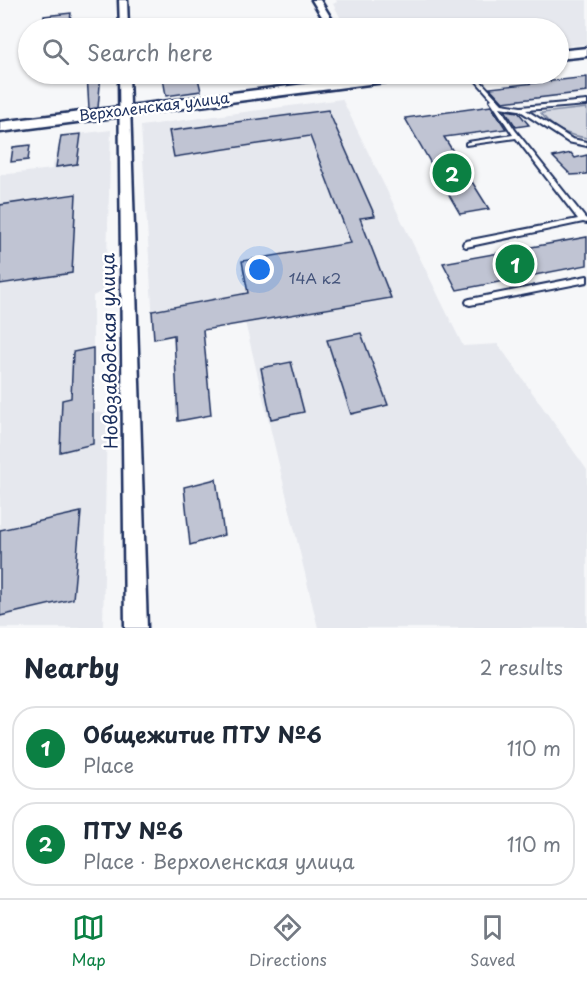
<!DOCTYPE html>
<meta charset="utf-8">
<style>
body{margin:0;font-family:"Playpen Sans",sans-serif;background:#f6f6f7;color:#1f2937}
.you{position:absolute;left:260px;top:270px;width:21px;height:21px;margin:-15px;border:4px solid #fff;border-radius:50%;background:#1a73e8;box-shadow:0 0 0 9px #1a73e833}
.badge{display:grid;place-items:center;width:39px;height:39px;border-radius:50%;background:#0b8043;color:#fff;font-size:20px;font-weight:700}
.pin{position:absolute;translate:-50% -50%;border:3px solid #fff;box-shadow:0 2px 6px #0006}
.list{margin:0;padding:0;list-style:none}
h2{display:flex;justify-content:space-between;align-items:center;height:78px;margin:0;padding:0 24px;font-size:26px}
h2 small{font-size:20px;font-weight:400;color:#747a83}
.list li{display:grid;grid-template-columns:39px 1fr auto;gap:18px;align-items:center;box-sizing:border-box;height:84px;margin:0 12px 12px;padding:0 12px;border:2px solid #e0e1e3;border-radius:24px}
.list b{display:block;font-size:22px;white-space:nowrap}
.list p{margin:0;font-size:20px;white-space:nowrap;color:#747a83}
.list em{font-size:20px;font-style:normal;color:#747a83}
.icon{flex:none;width:33px;height:33px;fill:none;stroke:currentColor;stroke-width:2;stroke-linecap:round;stroke-linejoin:round}
.map{position:relative;flex:none;width:587px;height:628px;overflow:hidden}
.search{position:absolute;background:#fff;box-shadow:0 2px 4px #0004;left:18px;right:18px;top:18px;height:66px;display:flex;align-items:center;gap:15px;box-sizing:border-box;padding:0 21px;border-radius:33px;color:#747a83;font-size:22px}
.sheet{height:270px;background:#fff}
nav{display:flex;justify-content:space-around;align-items:center;box-sizing:border-box;height:84px;border-top:2px solid #e0e1e3;background:#fff;font-size:16px;color:#747a83}
nav a{display:grid;justify-items:center;gap:3px}
nav .on{color:#0b8043}
.map>svg:first-child{display:block}
</style>
<div class="map">
<svg width="587" height="628" viewBox="0 0 587 628">
<rect width="100%" height="100%" fill="#f6f7f9"/>
<filter id="ink" filterUnits="userSpaceOnUse"><feTurbulence type="fractalNoise" baseFrequency=".0167" numOctaves="2"/><feDisplacementMap in="SourceGraphic" scale="12" xChannelSelector="R" yChannelSelector="G"/><feConvolveMatrix kernelMatrix="1 2 1 2 8 2 1 2 1" color-interpolation-filters="sRGB"/></filter>
<g filter="url(#ink)">
<!-- built -->
<path fill="#e6e8ee" d="M 336,0 L 587,0 L 587,44 L 559,47 L 558,28 L 346,28 L 333,4 L 337,2 Z
M 342,99 L 463,346 L 498,344 L 587,470 L 587,628 L 318,628 L 245,322 L 154,339 L 141,126 Z
M 111,130 L 106,289 L 93,296 L 93,343 L 91,411 L 107,414 L 103,628 L 0,628 L 0,175 L 52,169 L 61,136 Z"/>
<!-- green -->
<path fill="#d6d9e2" stroke="#7884a0" stroke-width="1.5" d="M 587,108 L 587,138 C 567,135 553,130 541,113 Z"/>
<!-- building -->
<path fill="#c0c4d3" stroke="#1b2f5e" stroke-width="1.5" d="M 71,13 L 69,28 L 43,28 L 44,16 Z
M 87,74 L 101,74 L 98,108 L 89,109 Z
M 197,74 L 201,91 L 166,96 L 163,78 Z
M 587,77 L 587,92 L 503,102 L 490,88 Z
M 491,106 L 506,129 L 444,137 L 489,209 L 460,214 L 405,118 Z
M 328,110 L 375,216 L 360,218 L 391,298 L 203,330 L 211,415 L 178,421 L 174,335 L 154,339 L 152,311 L 248,293 L 242,261 L 351,243 L 310,136 L 174,157 L 169,131 Z
M 505,110 L 518,112 L 529,125 L 516,127 Z
M 81,134 L 77,164 L 56,167 L 61,136 Z
M 30,145 L 28,160 L 11,162 L 13,147 Z
M 571,153 L 575,158 L 587,155 L 587,174 L 571,175 L 553,157 Z
M 76,194 L 72,273 L 0,284 L 0,205 Z
M 587,237 L 587,265 L 457,290 L 443,263 Z
M 361,333 L 388,405 L 351,414 L 327,340 Z
M 93,348 L 93,444 L 60,452 L 62,400 L 71,398 L 73,352 Z
M 291,362 L 304,412 L 271,419 L 261,368 Z
M 216,479 L 224,535 L 190,545 L 184,487 Z
M 81,512 L 73,599 L 0,616 L 0,530 Z"/>
<g fill="none" stroke-linecap="round" stroke-linejoin="round">
<defs>
<path id="service" d="M 470,74 L 474,74 L 502,104 L 521,107 L 587,101 L 587,105 L 526,110 L 572,139 L 587,142 L 587,146 L 568,142 L 519,110 L 500,107 L 515,130 L 585,218 L 587,219 L 587,223 L 583,222 L 466,247 L 464,246 L 463,244 L 464,242 L 466,241 L 578,219 L 516,138 L 466,145 L 466,143 L 468,142 L 513,135 L 490,100 L 492,99 Z
M 587,276 L 587,282 L 470,305 L 467,304 L 466,302 L 467,300 L 470,299 Z"/>
<path id="minor" d="M 119,0 L 127,0 L 128,28 L 120,28 Z
M 312,0 L 320,0 L 337,28 L 329,28 Z
M 119,74 L 129,74 L 147,628 L 125,628 Z"/>
<path id="secondary" d="M 587,48 L 587,56 L 558,59 L 558,51 Z
M 386,74 L 422,74 L 415,78 L 0,132 L 0,122 Z"/>
</defs>
<!-- service casing -->
<use href="#service" stroke="#1b2f5e" stroke-width="4"/>
<!-- minor casing -->
<use href="#minor" stroke="#1b2f5e" stroke-width="5"/>
<!-- secondary casing -->
<use href="#secondary" stroke="#1b2f5e" stroke-width="5"/>
<!-- service -->
<use href="#service" fill="#fff" fill-rule="evenodd"/>
<!-- minor -->
<use href="#minor" fill="#fff" fill-rule="evenodd"/>
<!-- secondary -->
<use href="#secondary" fill="#fff" fill-rule="evenodd"/>
</g>
</g>
<g text-anchor="middle" stroke-width="5" stroke-linejoin="round" paint-order="stroke">
<!-- far-street labels -->
<g font-size="15" fill="#1b2f5e" stroke="#fff">
<text transform="translate(154 107) rotate(-7)" y="5">Верхоленская улица</text>
</g>
<!-- number labels -->
<g font-size="15" fill="#44547b">
<text x="315" y="284">14А к2</text>
</g>
<!-- street labels -->
<g font-size="18" fill="#1b2f5e" stroke="#fff">
<text transform="translate(110 351) rotate(-91)" y="6">Новозаводская улица</text>
</g>
</g>
</svg>
<div class="you"></div>
<div class="pin badge" style="left:515px;top:264px">1</div>
<div class="pin badge" style="left:452px;top:173px">2</div>
<div class="search"><svg class="icon" aria-label="search" viewBox="0 0 24 24"><circle cx="10" cy="10" r="6"/><path d="M15 15l6 6"/></svg>Search here</div>
</div>
<section class="sheet">
<h2>Nearby<small>2 results</small></h2>
<ul class="list">
<li><span class="badge">1</span><div><b>Общежитие ПТУ №6</b><p>Place</p></div><em>110 m</em></li>
<li><span class="badge">2</span><div><b>ПТУ №6</b><p>Place · Верхоленская улица</p></div><em>110 m</em></li>
</ul>
</section>
<nav>
<a class="on"><svg class="icon" aria-label="map" viewBox="0 0 24 24"><path d="M3 6l6-2 6 2 6-2v14l-6 2-6-2-6 2zM9 4v14M15 6v14"/></svg>Map</a>
<a><svg class="icon" aria-label="directions" viewBox="0 0 24 24"><path d="M12 3l9 9-9 9-9-9zM9 14v-3h6M13 9l2 2-2 2"/></svg>Directions</a>
<a><svg class="icon" aria-label="saved" viewBox="0 0 24 24"><path d="M7 4h10v16l-5-4-5 4z"/></svg>Saved</a>
</nav>
